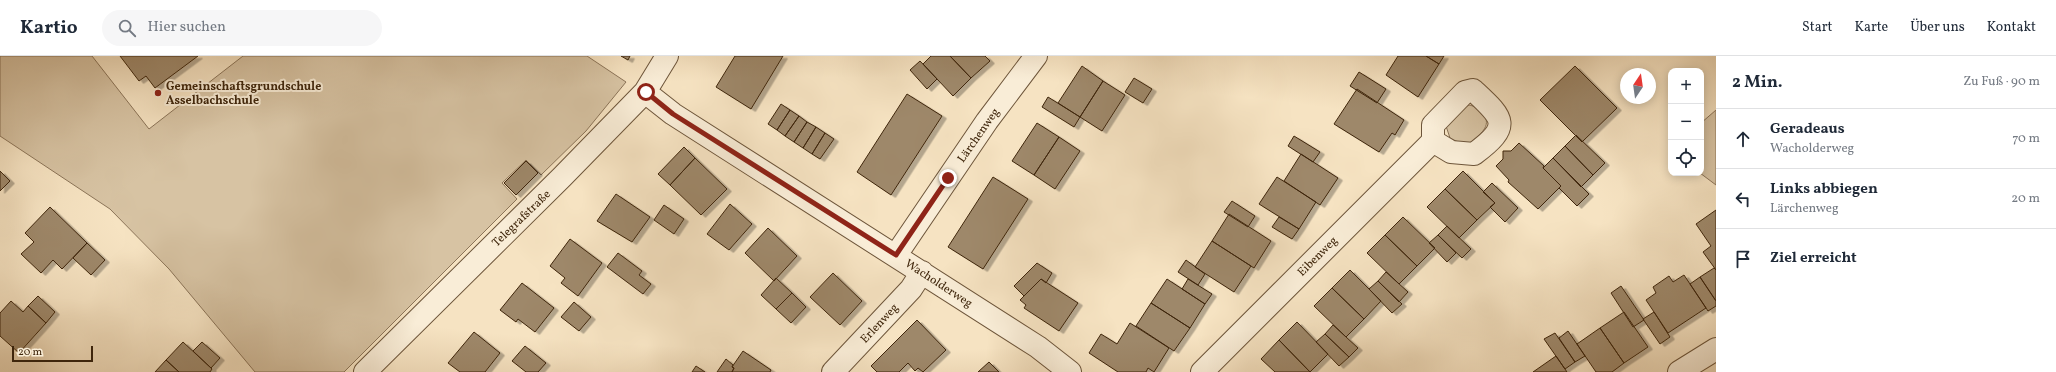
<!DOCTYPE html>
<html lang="de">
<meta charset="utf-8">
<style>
body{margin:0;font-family:Vollkorn,serif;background:#f6f6f7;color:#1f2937}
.controls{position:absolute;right:12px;top:12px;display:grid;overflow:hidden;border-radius:8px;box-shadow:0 2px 10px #0003}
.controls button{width:36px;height:36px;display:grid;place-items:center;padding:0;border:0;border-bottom:1px solid #e0e1e3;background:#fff;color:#1f2937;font:20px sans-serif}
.compass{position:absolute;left:1620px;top:12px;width:36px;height:36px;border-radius:50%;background:#fff;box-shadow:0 2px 10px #0003;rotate:13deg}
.scale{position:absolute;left:12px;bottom:10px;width:81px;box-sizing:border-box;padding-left:4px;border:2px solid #3f260c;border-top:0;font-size:11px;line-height:14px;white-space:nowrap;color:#3f260c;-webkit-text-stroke:3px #f9edd7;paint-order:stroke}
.stop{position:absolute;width:12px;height:12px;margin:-9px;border:3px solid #8f2418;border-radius:50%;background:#fff}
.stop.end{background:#8f2418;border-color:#fff;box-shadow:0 1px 4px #0008}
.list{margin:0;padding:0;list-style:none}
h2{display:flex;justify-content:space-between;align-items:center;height:52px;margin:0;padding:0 16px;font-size:17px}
h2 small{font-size:13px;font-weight:400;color:#747a83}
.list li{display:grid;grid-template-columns:26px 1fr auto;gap:12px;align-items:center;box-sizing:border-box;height:60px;padding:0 16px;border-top:1px solid #e0e1e3}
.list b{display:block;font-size:15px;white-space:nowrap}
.list p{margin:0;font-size:13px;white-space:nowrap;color:#747a83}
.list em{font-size:13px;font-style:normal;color:#747a83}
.icon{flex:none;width:22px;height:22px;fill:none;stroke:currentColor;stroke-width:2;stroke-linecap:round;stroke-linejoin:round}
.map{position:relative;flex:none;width:1716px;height:316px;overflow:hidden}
header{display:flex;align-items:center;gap:24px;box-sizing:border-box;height:56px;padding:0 20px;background:#fff;border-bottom:1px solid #e0e1e3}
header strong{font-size:19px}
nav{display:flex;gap:22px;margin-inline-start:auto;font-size:14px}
.search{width:280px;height:36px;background:#f6f6f7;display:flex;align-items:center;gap:10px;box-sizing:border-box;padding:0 14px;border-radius:22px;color:#747a83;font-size:15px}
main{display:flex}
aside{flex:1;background:#fff}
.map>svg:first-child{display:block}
</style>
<header>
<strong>Kartio</strong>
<div class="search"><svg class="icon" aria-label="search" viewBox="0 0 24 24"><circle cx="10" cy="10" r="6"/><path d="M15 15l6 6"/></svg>Hier suchen</div>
<nav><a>Start</a><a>Karte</a><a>Über uns</a><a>Kontakt</a></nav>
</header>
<main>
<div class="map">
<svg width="1716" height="316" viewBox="0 0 1716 316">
<defs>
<filter id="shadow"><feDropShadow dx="4.5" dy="2.5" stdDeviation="0" flood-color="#0004"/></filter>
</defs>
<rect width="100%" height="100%" fill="#f6e3c2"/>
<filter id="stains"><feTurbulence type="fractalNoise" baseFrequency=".005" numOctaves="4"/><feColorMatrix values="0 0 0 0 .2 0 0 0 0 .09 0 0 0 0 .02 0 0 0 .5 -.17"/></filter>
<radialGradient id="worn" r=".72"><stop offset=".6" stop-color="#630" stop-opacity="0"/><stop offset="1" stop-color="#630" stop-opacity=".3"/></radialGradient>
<!-- green -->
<path fill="#d7c3a3" stroke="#8b7458" d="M 0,0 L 92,0 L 149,73 L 243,0 L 587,0 L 626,26 L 586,75 L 541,119 L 526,104 L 502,127 L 517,143 L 344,316 L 255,316 L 169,213 L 110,153 L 0,80 Z
M 1469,49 C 1475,50 1478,53 1483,58 C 1493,70 1479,79 1470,87 L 1460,87 L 1450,82 L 1446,70 L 1465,51 Z
M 1716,54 L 1716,129 L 1700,117 L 1701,67 Z"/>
<!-- building -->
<path fill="#9e886b" stroke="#3f260c" filter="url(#shadow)" d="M 120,0 L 198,0 L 155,32 L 146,20 L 139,25 Z
M 621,0 L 630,0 L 628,4 Z
M 735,0 L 783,0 L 751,53 L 716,31 Z
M 931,0 L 950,0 L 971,22 L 953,40 L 923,8 Z
M 950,0 L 985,0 L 990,5 L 971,22 Z
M 1398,0 L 1426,0 L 1439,8 L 1418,41 L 1386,19 Z
M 1426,0 L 1444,0 L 1439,8 Z
M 920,5 L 937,23 L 927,33 L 910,14 Z
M 1082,10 L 1103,25 L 1080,61 L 1058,47 Z
M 1575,10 L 1617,52 L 1582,86 L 1540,44 Z
M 1359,16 L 1386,33 L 1377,47 L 1350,30 Z
M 1134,22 L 1152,33 L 1143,47 L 1125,36 Z
M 1103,25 L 1125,39 L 1102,75 L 1080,61 Z
M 1357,33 L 1404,64 L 1395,79 L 1392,77 L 1379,96 L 1334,68 Z
M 907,38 L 942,60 L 891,139 L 857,116 Z
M 1048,41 L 1080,61 L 1074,71 L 1042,51 Z
M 781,48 L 790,54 L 777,74 L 768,68 Z
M 790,54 L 799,60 L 785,80 L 777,74 Z
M 799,60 L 807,66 L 794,86 L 785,80 Z
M 807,66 L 816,71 L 803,92 L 794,86 Z
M 1037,67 L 1059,81 L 1034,119 L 1012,105 Z
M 816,71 L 825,77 L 812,98 L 803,92 Z
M 825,77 L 834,83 L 820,103 L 812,98 Z
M 1576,79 L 1605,107 L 1593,119 L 1565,90 Z
M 1294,80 L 1320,96 L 1313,106 L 1288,90 Z
M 1059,81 L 1080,95 L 1055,133 L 1034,119 Z
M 1519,87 L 1544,110 L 1543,112 L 1561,130 L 1538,153 L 1508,126 L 1509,124 L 1496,110 L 1503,103 L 1503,95 L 1511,95 Z
M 1565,90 L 1593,119 L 1581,131 L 1553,102 Z
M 684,91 L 695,102 L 670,129 L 658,118 Z
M 1301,98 L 1338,122 L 1320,149 L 1284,125 Z
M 695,102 L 727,133 L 701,159 L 670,129 Z
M 1553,102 L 1589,138 L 1577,150 L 1559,132 L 1561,130 L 1543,112 Z
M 526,105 L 538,117 L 516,139 L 504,127 Z
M 0,115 L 10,125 L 0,135 Z
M 1463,115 L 1495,147 L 1477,164 L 1445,133 Z
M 993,121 L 1028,143 L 983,213 L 948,191 Z
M 1277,121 L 1316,146 L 1299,173 L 1259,148 Z
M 1492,127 L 1518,152 L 1505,166 L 1490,151 L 1495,147 L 1483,136 Z
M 1445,133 L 1477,164 L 1459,182 L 1427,151 Z
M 616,138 L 650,161 L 632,186 L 597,165 Z
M 1232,145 L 1255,160 L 1248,171 L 1224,156 Z
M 730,148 L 752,168 L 729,194 L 707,178 Z
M 664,149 L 684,163 L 674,178 L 654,164 Z
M 50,151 L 87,187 L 62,213 L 53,204 L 41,217 L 21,198 L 34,186 L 25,177 Z
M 1716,154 L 1716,214 L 1703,196 L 1711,190 L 1696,168 Z
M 1229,158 L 1271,185 L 1254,212 L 1212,185 Z
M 1279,161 L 1299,173 L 1292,183 L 1272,171 Z
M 1403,161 L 1435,192 L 1417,210 L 1385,179 Z
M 1447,170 L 1471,193 L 1462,202 L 1438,179 Z
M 768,172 L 797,200 L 774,225 L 745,197 Z
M 1385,179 L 1417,210 L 1399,228 L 1367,197 Z
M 1438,179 L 1456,197 L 1447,206 L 1429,187 Z
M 570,183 L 602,207 L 578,240 L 561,227 L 565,222 L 550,210 Z
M 1212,185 L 1251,210 L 1234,236 L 1195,211 Z
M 87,187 L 105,204 L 91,219 L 73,202 Z
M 618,197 L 642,215 L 639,219 L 651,228 L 643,238 L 607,211 Z
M 1186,204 L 1205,218 L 1198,229 L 1178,216 Z
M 1037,207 L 1052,217 L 1046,227 L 1041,223 L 1024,240 L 1014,230 Z
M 1714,212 L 1716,214 L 1716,245 L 1700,221 Z
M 1350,214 L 1381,245 L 1364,263 L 1332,232 Z
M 1386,216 L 1408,236 L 1399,246 L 1378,225 Z
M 833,217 L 862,245 L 840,269 L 810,241 Z
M 1684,219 L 1706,252 L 1668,277 L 1646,244 L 1656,237 L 1653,231 L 1669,220 L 1673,226 Z
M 1700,221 L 1716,245 L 1716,250 L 1708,255 L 1690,228 Z
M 776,222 L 792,237 L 776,253 L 761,239 Z
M 1041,223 L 1078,247 L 1059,275 L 1024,252 L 1026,249 L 1020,244 Z
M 1167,223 L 1205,248 L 1190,272 L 1151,247 Z
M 1188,223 L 1212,238 L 1205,248 L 1182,233 Z
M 1378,225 L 1402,248 L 1392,257 L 1369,233 Z
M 522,227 L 554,252 L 535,276 L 518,263 L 516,266 L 500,254 Z
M 1621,230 L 1644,264 L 1633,271 L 1611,237 Z
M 1332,232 L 1364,263 L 1346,281 L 1314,250 Z
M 792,237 L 806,251 L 791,267 L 776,253 Z
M 38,240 L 55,256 L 46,267 L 28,250 Z
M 11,245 L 23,256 L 28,250 L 46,267 L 19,297 L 0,280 L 0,257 Z
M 574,246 L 591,261 L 579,275 L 561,261 Z
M 1151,247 L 1190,272 L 1174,295 L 1136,270 Z
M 1624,256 L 1648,291 L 1624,307 L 1600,272 Z
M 1654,256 L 1670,281 L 1660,288 L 1643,263 Z
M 917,264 L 946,294 L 923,316 L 918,312 L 915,315 L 908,307 L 899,316 L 877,316 L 871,310 Z
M 1297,266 L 1328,298 L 1310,316 L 1279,284 Z
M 1130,267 L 1169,292 L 1154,316 L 1148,312 L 1146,316 L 1118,316 L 1089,297 L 1101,278 L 1117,288 Z
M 1333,269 L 1358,292 L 1349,301 L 1325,278 Z
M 1600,272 L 1624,307 L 1612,316 L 1596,316 L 1577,288 Z
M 1568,275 L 1585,300 L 1575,306 L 1559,282 Z
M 474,276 L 500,297 L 485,316 L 460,316 L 448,307 Z
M 1555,277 L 1575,306 L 1565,313 L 1544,283 Z
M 1325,278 L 1349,301 L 1339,310 L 1316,286 Z
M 1279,284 L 1310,316 L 1275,316 L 1261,303 Z
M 183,286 L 211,312 L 212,313 L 210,316 L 179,316 L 166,304 Z
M 202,286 L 220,302 L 211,312 L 193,295 Z
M 525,290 L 546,307 L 538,316 L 526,316 L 512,305 Z
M 743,295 L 771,314 L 770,316 L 732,316 L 734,312 L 732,311 Z
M 1556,300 L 1567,316 L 1533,316 Z
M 726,303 L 733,309 L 732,311 L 734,312 L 732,316 L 717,316 Z
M 166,304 L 179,316 L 155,316 Z
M 989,306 L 999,316 L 978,316 Z
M 696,310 L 705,316 L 692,316 Z"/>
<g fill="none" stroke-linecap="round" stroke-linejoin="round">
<defs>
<path id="street" d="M 645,36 L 673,58 L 1038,291 L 1070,316
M 896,199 L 987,65 L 1036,0
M 365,316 L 562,121 L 645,36 L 667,0
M 833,316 L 911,233 L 922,216
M 1202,316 L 1433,85 L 1433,69 L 1465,36 L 1473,34 C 1503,62 1513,69 1474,98 L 1451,96 L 1433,85
M 1679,316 L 1716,293"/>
</defs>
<!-- street casing -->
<use href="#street" stroke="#6d553a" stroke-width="24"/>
<!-- street -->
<use href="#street" stroke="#f9edd7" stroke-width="22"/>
</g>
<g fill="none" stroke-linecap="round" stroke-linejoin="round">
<!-- route -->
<path stroke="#8f2418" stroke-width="5" d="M 646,36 L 673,58 L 896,199 L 948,122"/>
</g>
<!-- markers -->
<circle fill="#8f2418" stroke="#f9edd7" stroke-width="1.5" cx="158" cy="37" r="4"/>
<g text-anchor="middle" stroke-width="4" stroke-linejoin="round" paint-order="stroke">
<!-- poi labels -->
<g font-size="12" font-weight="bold" fill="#3f260c" stroke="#f9edd7" text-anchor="start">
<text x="166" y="34">Gemeinschaftsgrundschule<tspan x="166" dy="14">Asselbachschule</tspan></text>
</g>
<!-- street labels -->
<g font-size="12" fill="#3f260c" stroke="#f9edd7">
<text transform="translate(978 79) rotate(-55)" y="4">Lärchenweg</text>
<text transform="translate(521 162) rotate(-44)" y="4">Telegrafstraße</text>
<text transform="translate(1317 200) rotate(-45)" y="4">Eibenweg</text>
<text transform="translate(939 227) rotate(33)" y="4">Wacholderweg</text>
<text transform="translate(879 267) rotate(-47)" y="4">Erlenweg</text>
</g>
</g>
<rect width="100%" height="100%" filter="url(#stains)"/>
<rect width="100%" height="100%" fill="url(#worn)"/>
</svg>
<div class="controls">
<button>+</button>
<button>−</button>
<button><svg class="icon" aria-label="locate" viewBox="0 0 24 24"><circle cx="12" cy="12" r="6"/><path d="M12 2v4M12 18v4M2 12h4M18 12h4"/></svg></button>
</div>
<svg class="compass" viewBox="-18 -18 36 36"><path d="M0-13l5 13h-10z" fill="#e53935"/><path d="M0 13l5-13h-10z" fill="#747a83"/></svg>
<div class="scale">20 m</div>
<div class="stop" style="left:646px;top:36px"></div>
<div class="stop end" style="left:948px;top:122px"></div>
</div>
<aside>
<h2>2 Min.<small>Zu Fuß · 90 m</small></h2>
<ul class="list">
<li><svg class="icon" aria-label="ahead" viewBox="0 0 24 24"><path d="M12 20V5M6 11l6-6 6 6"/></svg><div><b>Geradeaus</b><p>Wacholderweg</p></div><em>70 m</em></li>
<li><svg class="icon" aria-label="left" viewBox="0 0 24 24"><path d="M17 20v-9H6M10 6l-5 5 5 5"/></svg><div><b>Links abbiegen</b><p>Lärchenweg</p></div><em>20 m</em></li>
<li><svg class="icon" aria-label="arrive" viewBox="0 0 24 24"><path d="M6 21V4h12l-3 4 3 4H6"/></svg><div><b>Ziel erreicht</b></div></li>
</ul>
</aside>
</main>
